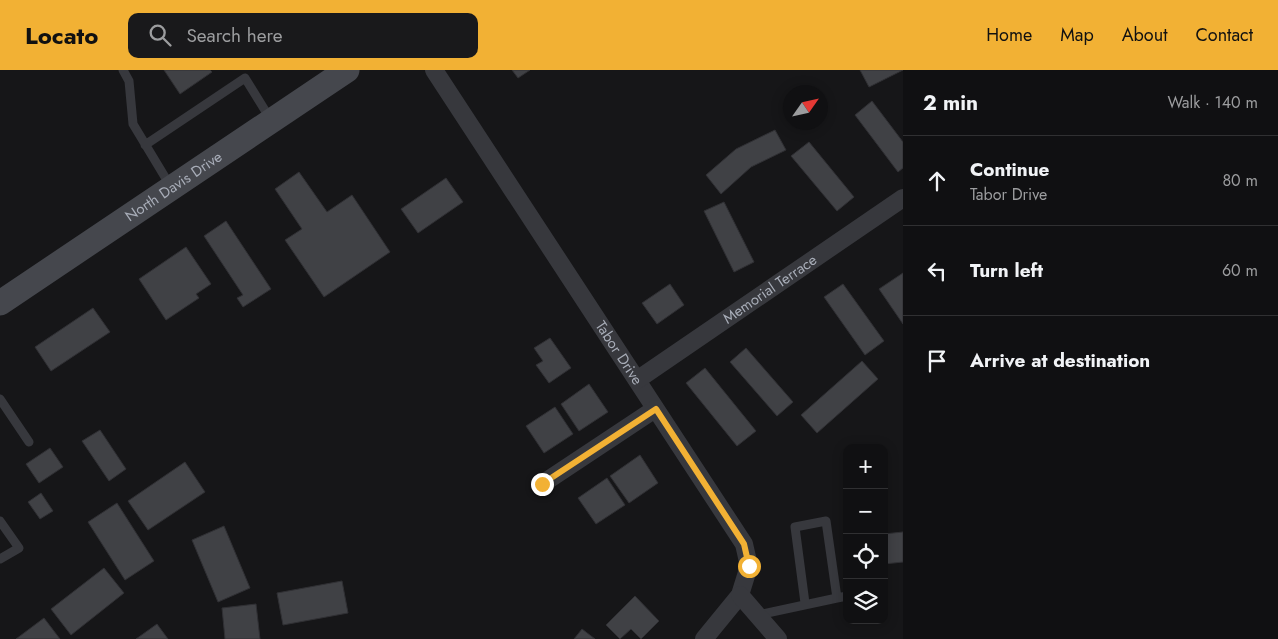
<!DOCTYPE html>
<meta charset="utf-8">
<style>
body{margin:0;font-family:Jost,sans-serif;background:#19191b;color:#f1f3f6}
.controls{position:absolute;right:15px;bottom:15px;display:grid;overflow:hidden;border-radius:10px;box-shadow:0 2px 12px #0003}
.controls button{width:45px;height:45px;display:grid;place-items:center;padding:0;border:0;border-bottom:1px solid #303032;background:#101012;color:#f1f3f6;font:25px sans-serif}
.compass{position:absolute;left:783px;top:15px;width:45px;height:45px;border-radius:50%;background:#101012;box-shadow:0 2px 12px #0003;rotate:56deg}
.stop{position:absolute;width:15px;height:15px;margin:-11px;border:4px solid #f2b134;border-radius:50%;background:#fff}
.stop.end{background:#f2b134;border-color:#fff;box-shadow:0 1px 5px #0008}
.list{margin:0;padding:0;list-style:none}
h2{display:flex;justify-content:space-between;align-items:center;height:65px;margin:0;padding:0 20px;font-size:21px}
h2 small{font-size:16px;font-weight:400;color:#9c9d9f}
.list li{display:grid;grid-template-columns:32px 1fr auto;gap:15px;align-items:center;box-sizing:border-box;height:90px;padding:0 20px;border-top:1px solid #303032}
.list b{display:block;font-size:19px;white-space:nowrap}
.list p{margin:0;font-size:16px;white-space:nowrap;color:#9c9d9f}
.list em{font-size:16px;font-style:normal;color:#9c9d9f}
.icon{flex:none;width:28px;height:28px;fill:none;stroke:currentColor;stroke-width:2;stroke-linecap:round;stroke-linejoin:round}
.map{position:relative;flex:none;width:903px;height:569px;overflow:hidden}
header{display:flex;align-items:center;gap:30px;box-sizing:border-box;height:70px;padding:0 25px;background:#f2b134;color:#111}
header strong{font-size:24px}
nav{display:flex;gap:28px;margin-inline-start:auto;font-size:18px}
.search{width:350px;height:45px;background:#19191b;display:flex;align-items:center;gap:12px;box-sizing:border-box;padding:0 18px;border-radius:10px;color:#9c9d9f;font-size:19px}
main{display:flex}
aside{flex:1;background:#101012}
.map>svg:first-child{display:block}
</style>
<header>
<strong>Locato</strong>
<div class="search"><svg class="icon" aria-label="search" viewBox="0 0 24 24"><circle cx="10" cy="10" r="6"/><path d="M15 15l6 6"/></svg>Search here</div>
<nav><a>Home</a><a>Map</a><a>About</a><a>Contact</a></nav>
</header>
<main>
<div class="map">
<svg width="903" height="569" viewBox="0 0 903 569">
<rect width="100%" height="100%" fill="#161618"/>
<!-- building -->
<path fill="#404145" stroke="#303034" d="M 164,0 L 210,0 L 212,2 L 180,24 Z
M 512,0 L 530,0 L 518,8 Z
M 860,0 L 903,0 L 869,17 Z
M 872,31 L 903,72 L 903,98 L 898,102 L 855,45 Z
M 775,60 L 786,80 L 751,97 L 721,124 L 706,105 L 736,79 Z
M 809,72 L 854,127 L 837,141 L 791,86 Z
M 299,102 L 327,142 L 352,125 L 390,182 L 324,227 L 285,170 L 302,159 L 275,119 Z
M 446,108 L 463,132 L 418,163 L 401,139 Z
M 724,132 L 754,192 L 734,202 L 704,141 Z
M 226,151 L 271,219 L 243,237 L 237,228 L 243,225 L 204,166 Z
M 186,177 L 211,214 L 196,224 L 199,228 L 166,250 L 139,209 Z
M 903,203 L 903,254 L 879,219 Z
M 670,214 L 684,235 L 657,254 L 642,233 Z
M 843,214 L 884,271 L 865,285 L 824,227 Z
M 93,238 L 110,262 L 51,301 L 35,277 Z
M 550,268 L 571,298 L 549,313 L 536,295 L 543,291 L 534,278 Z
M 746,278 L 793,332 L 777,346 L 730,292 Z
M 862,291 L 878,309 L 817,363 L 801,345 Z
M 705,298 L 756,361 L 737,376 L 686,313 Z
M 589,314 L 608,342 L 579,361 L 561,334 Z
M 555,337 L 573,364 L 544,383 L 526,356 Z
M 100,360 L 126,399 L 109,411 L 82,371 Z
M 50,378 L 63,397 L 39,413 L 26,394 Z
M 640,385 L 658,413 L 629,433 L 610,406 Z
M 185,392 L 205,422 L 148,460 L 128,431 Z
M 607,408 L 625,435 L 596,454 L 578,428 Z
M 41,423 L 53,441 L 40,449 L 28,432 Z
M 117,433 L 154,491 L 125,510 L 88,452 Z
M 224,456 L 250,518 L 218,532 L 192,470 Z
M 903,462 L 903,492 L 884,494 L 884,464 Z
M 104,498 L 124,523 L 71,565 L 51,539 Z
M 342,511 L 348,543 L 283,555 L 277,523 Z
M 635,526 L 659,551 L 641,569 L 631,559 L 620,569 L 606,555 Z
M 256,534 L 260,569 L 225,569 L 222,538 Z
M 44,548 L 60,569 L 16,569 Z
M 157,554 L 168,569 L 136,569 Z
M 582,559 L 595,569 L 574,569 Z"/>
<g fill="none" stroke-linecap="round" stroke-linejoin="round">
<!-- lane -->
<path stroke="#37383d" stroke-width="9" d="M 123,0 L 129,11 L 133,54 L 171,117
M 145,75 L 245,8 L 271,50
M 0,329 L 29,372
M 0,451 L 19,478 L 0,489
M 837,528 L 847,526
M 758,545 L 837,528 L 826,451 L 795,457 L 805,533"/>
<!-- street -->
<g stroke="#37383d" stroke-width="18">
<path id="s1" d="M 434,0 L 744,474 L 749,496 L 740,525 L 704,569"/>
<path id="s2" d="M 637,310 L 903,128"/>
<path d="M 542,414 L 655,339"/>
<path d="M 740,525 L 778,569"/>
</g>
<!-- secondary -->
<path stroke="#45474d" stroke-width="25" id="s3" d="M 0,233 L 347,0"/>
</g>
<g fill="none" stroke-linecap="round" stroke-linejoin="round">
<!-- route -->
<path stroke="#f2b134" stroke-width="6" d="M 542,414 L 656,339 L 744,474 L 749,496"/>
</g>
<g text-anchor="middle" stroke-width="4" stroke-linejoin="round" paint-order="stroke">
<!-- street labels -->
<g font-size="15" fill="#a8adb8" stroke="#111113">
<text dy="5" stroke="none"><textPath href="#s3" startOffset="209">North Davis Drive</textPath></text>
<text dy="5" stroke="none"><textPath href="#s2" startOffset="161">Memorial Terrace</textPath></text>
<text dy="5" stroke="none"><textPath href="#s1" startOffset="338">Tabor Drive</textPath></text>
</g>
</g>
</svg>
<div class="controls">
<button>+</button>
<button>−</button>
<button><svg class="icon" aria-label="locate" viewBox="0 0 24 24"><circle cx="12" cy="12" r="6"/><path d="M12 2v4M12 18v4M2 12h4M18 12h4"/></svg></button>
<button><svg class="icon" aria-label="layers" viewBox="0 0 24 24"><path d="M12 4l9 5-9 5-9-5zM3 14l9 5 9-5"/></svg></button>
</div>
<svg class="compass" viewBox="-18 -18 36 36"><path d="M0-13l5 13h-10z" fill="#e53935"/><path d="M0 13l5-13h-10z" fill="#9c9d9f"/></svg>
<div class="stop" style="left:749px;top:496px"></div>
<div class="stop end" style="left:542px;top:414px"></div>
</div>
<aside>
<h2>2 min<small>Walk · 140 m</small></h2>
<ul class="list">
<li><svg class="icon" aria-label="ahead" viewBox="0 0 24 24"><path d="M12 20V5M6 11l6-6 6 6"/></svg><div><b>Continue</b><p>Tabor Drive</p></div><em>80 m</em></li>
<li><svg class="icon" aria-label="left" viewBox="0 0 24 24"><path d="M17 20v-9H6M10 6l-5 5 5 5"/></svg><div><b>Turn left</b></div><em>60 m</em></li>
<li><svg class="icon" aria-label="arrive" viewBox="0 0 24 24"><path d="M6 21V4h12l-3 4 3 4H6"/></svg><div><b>Arrive at destination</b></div></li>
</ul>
</aside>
</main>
